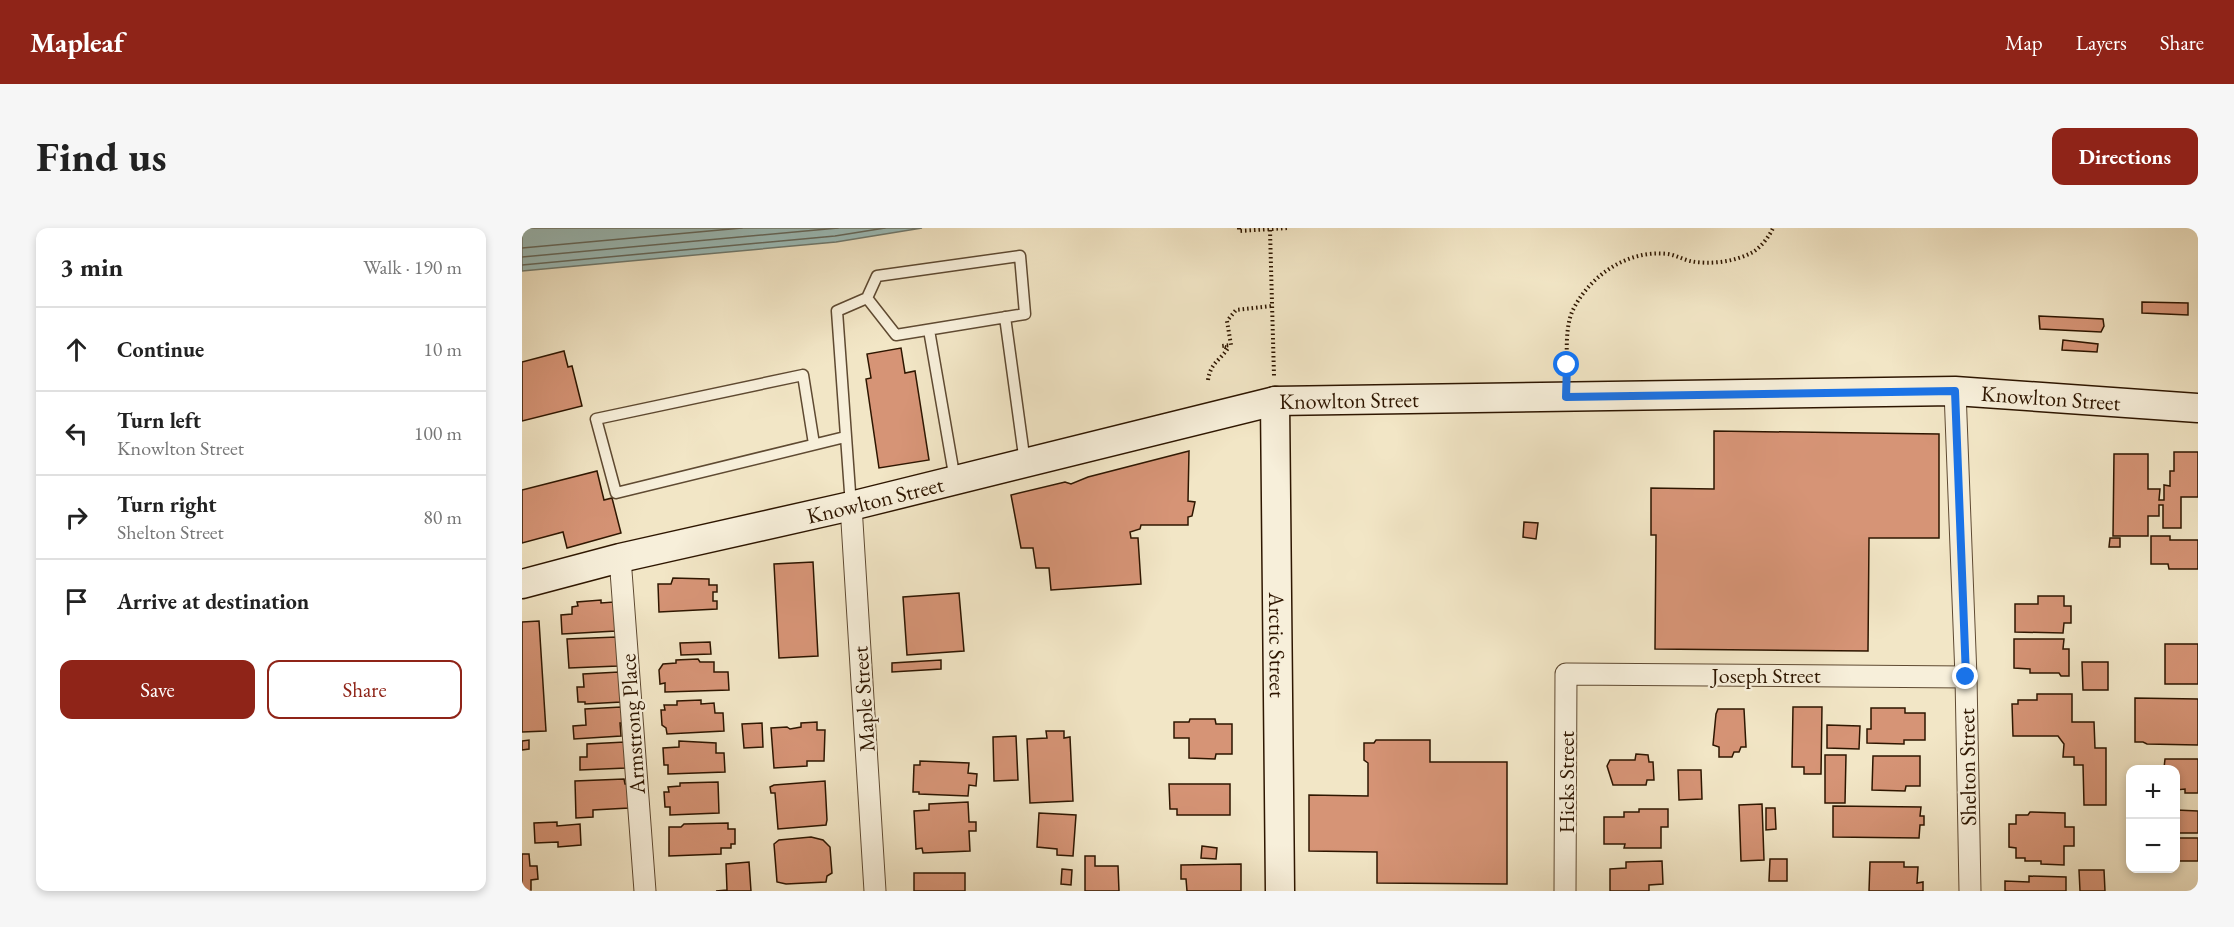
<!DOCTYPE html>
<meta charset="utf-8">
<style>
body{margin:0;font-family:"EB Garamond",serif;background:#f6f6f6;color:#222}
.controls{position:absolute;right:18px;bottom:18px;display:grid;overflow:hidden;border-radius:12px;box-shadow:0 3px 9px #0003}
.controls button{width:54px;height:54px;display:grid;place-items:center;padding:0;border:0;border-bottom:2px solid #e0e0e0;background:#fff;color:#222;font:30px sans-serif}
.stop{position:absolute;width:18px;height:18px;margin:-14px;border:4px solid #1a73e8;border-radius:50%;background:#fff}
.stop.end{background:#1a73e8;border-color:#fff;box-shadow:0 2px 6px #0008}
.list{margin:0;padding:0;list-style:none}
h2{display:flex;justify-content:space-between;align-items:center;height:78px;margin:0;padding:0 24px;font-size:26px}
h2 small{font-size:20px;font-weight:400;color:#767676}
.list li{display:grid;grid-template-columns:39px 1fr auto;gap:18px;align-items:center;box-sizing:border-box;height:84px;padding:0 24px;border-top:2px solid #e0e0e0}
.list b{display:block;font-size:22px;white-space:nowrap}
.list p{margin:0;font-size:20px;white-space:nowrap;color:#767676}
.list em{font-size:20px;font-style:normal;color:#767676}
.actions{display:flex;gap:12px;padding:18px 24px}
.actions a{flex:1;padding:14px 0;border:2px solid #8f2418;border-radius:12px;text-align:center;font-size:21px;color:#8f2418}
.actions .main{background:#8f2418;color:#fff}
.icon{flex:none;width:33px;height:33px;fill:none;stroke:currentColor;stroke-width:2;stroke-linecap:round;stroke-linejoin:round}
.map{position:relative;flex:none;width:1676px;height:663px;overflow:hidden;border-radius:12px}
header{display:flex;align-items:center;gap:36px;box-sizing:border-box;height:84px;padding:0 30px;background:#8f2418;color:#fff}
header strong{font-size:28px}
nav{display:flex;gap:33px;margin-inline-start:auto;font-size:21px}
.intro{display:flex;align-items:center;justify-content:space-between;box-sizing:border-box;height:144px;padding:0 36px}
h1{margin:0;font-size:42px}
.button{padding:15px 27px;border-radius:12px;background:#8f2418;color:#fff;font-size:21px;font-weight:700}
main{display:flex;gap:36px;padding:0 36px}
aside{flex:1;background:#fff;border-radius:12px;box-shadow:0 3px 9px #0003}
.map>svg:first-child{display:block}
</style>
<header>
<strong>Mapleaf</strong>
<nav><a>Map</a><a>Layers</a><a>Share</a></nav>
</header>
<div class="intro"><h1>Find us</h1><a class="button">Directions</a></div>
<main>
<aside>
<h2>3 min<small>Walk · 190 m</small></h2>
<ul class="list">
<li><svg class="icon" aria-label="ahead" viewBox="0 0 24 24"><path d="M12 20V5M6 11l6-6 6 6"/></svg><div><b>Continue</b></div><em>10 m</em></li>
<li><svg class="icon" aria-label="left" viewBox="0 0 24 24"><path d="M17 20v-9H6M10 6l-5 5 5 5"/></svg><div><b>Turn left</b><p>Knowlton Street</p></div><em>100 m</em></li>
<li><svg class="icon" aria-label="right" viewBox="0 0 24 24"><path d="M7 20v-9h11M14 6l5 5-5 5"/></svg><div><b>Turn right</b><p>Shelton Street</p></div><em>80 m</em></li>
<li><svg class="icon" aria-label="arrive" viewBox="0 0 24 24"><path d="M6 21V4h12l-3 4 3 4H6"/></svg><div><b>Arrive at destination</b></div></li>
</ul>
<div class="actions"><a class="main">Save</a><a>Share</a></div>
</aside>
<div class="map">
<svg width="1676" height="663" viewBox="0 0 1676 663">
<rect width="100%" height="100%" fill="#f2e6c6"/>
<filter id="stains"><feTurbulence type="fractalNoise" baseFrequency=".00333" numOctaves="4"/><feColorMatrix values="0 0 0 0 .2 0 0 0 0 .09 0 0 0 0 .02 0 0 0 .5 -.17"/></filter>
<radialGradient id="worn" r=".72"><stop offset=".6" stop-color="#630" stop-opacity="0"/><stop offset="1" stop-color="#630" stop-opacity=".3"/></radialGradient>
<!-- water -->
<path fill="#9cbebb" stroke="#707b70" stroke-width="1.5" d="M 0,0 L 400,0 L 314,14 L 0,43 Z"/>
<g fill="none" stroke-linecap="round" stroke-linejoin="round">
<!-- shore -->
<path stroke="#656a5e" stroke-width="1.5" d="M 0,20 L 220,0
M 0,29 L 316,0
M 0,37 L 313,8 L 363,0"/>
</g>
<!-- building -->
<path fill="#d69476" stroke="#2e1600" stroke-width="1.5" d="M 1620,74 L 1666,75 L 1666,87 L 1620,85 Z
M 1517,88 L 1581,91 L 1582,98 L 1579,104 L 1518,101 Z
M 1541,112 L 1576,116 L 1575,124 L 1540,122 Z
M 379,120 L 383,145 L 393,143 L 407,232 L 357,240 L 344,151 L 349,150 L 345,126 Z
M 42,123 L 46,139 L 50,138 L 60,178 L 0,193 L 0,134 Z
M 1192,203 L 1417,206 L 1417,310 L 1347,310 L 1346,423 L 1133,421 L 1134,307 L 1129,307 L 1129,260 L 1192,261 Z
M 667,223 L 666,273 L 673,274 L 670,288 L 666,289 L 666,297 L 619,297 L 618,301 L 608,304 L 609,310 L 616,310 L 619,356 L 529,362 L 527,340 L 514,340 L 511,320 L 499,320 L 489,267 L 543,254 L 549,256 L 566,249 Z
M 1652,224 L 1676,224 L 1676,269 L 1659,269 L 1659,300 L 1641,300 L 1641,277 L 1637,277 L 1637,288 L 1626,288 L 1626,308 L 1591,308 L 1592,226 L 1626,226 L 1626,261 L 1638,261 L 1637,272 L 1642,272 L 1642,257 L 1648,258 L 1648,243 L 1652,243 Z
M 75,243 L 82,272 L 90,270 L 99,305 L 45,320 L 41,304 L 0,315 L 0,262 Z
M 1002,294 L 1016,295 L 1014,311 L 1001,309 Z
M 1629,308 L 1648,308 L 1648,312 L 1676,312 L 1676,341 L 1647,341 L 1646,336 L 1629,336 Z
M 1588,310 L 1598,310 L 1598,319 L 1587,319 Z
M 291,334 L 296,428 L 257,430 L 252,336 Z
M 151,350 L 187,351 L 187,357 L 195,357 L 195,364 L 191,364 L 191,373 L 195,373 L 195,381 L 137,384 L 136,356 L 149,356 Z
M 437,365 L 442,423 L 385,427 L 381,369 Z
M 1516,368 L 1542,368 L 1542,378 L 1549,378 L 1549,395 L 1542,395 L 1541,405 L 1493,404 L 1493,376 L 1516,376 Z
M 79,372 L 79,375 L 92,374 L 94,403 L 40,406 L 39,387 L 50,386 L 50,379 L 56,378 L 55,374 Z
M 17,393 L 24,503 L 0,504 L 0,394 Z
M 95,409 L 96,438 L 47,440 L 45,411 Z
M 1492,411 L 1542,411 L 1541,421 L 1547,421 L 1547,448 L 1539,448 L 1537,445 L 1508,445 L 1508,441 L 1492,440 Z
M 188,414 L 189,426 L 159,427 L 158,415 Z
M 1643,416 L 1676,416 L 1676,456 L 1643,456 Z
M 176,431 L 178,434 L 192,434 L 192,444 L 206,444 L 207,462 L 143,464 L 143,455 L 138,456 L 137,442 L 141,436 L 154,435 L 154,432 Z
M 419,432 L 419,441 L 370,444 L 370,435 Z
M 1560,434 L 1586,434 L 1586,462 L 1561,462 Z
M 97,444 L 99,474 L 63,476 L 63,474 L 56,474 L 55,459 L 62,459 L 61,446 Z
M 1515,466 L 1550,466 L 1550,494 L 1572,494 L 1573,520 L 1584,520 L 1584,577 L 1562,577 L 1561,537 L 1552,537 L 1552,529 L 1541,529 L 1542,516 L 1536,508 L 1491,508 L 1490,476 L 1496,476 L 1496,472 L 1515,472 Z
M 1613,470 L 1676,471 L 1676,517 L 1625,516 L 1621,514 L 1613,514 Z
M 179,472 L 179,476 L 192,475 L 193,485 L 201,485 L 202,503 L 145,506 L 144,500 L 140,497 L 139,482 L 143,482 L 142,477 L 155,477 L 155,473 Z
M 99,479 L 99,484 L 103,484 L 104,495 L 98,495 L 99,508 L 52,511 L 51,498 L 64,497 L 63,481 Z
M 1271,479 L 1300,479 L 1299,546 L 1282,546 L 1282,539 L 1270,539 Z
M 1349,480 L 1383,480 L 1383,485 L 1403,485 L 1403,512 L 1382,512 L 1382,516 L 1345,515 L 1345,501 L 1349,501 Z
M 1196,481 L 1222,481 L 1224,519 L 1219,519 L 1217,524 L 1212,524 L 1210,529 L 1197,529 L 1197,519 L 1191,517 L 1194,486 Z
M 668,491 L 693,491 L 694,496 L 710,496 L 710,526 L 694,526 L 693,531 L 667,530 L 667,510 L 652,510 L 652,494 L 667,494 Z
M 295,494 L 295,502 L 303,502 L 302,533 L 285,533 L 285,538 L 252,540 L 249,500 L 265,499 L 268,501 L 279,499 L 279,495 Z
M 240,495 L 241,519 L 222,520 L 220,496 Z
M 1305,497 L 1338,498 L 1337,521 L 1305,520 Z
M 524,503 L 542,503 L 542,510 L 548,509 L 551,573 L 508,575 L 505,511 L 525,510 Z
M 494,508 L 496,552 L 472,553 L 471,509 Z
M 7,512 L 7,521 L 0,522 L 0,513 Z
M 854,512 L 908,512 L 908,534 L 985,534 L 985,656 L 855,655 L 855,624 L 787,623 L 787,567 L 846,568 L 846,535 L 842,532 L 842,515 L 852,515 Z
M 157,513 L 194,515 L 194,525 L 202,525 L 203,544 L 146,546 L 146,537 L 142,537 L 141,520 L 157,519 Z
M 103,514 L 104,540 L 58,542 L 58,529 L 65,529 L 65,516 Z
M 1114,526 L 1126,527 L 1127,534 L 1131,534 L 1132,552 L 1125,552 L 1124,557 L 1091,557 L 1085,538 L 1088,532 L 1113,532 Z
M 1303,527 L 1324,527 L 1323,575 L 1303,575 Z
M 1351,528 L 1398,528 L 1398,558 L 1384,558 L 1383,563 L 1350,562 Z
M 1643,531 L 1676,531 L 1676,565 L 1663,565 L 1663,561 L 1654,562 L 1654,542 L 1630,542 L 1630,540 L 1642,540 Z
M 398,533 L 447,535 L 446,545 L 455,546 L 454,558 L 447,557 L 446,568 L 397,566 L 397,564 L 391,564 L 392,537 L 398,537 Z
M 1156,542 L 1179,542 L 1180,571 L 1157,572 Z
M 102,551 L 103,556 L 105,556 L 107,580 L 71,582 L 71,589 L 54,590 L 53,553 Z
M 303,553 L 305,592 L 304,597 L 256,601 L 253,565 L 249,565 L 248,559 L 252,557 Z
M 196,554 L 197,585 L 148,587 L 148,579 L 143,579 L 142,564 L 147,564 L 146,559 L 158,558 L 158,555 Z
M 647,556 L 708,556 L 708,587 L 655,587 L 655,581 L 648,581 Z
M 446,574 L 447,594 L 454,594 L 454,603 L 447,603 L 448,623 L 401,625 L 400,620 L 394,621 L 392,583 L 407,582 L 407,576 Z
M 1240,576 L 1242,632 L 1219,633 L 1217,577 Z
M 1311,578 L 1399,579 L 1398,588 L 1402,588 L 1402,597 L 1398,597 L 1397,610 L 1311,609 Z
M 1244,580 L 1253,580 L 1254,601 L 1244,602 Z
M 1117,581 L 1146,581 L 1146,599 L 1139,599 L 1139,620 L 1102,620 L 1103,616 L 1082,616 L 1082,589 L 1102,589 L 1102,584 L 1117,584 Z
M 1654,582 L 1676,583 L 1676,605 L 1654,605 Z
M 1508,584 L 1543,585 L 1543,599 L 1552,599 L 1552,618 L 1542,618 L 1542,637 L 1519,636 L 1519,633 L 1503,633 L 1503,630 L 1494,630 L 1494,620 L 1487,619 L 1487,596 L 1494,596 L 1494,587 L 1506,587 Z
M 517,585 L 554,587 L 551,628 L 535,627 L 535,621 L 515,619 Z
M 35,594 L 35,598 L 58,596 L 59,617 L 36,619 L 36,614 L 13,615 L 12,595 Z
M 206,595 L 206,601 L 213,601 L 213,616 L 209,616 L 209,620 L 199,620 L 199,626 L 147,628 L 147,599 L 159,599 L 162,596 Z
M 289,609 L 301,612 L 308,619 L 310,645 L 305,648 L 304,654 L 264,656 L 255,654 L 252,616 L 257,612 Z
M 1654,610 L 1676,610 L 1676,633 L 1654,633 Z
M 680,618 L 695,620 L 694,631 L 679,630 Z
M 0,626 L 7,626 L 8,638 L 15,638 L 16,651 L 9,652 L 9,663 L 0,663 Z
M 563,628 L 573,628 L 573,638 L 596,638 L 597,663 L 563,663 Z
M 1248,631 L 1265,631 L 1265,653 L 1247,653 Z
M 1140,633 L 1141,656 L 1127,657 L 1127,663 L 1088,663 L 1088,641 L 1104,640 L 1104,634 Z
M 227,634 L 229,663 L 194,663 L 205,662 L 204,636 Z
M 1348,634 L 1382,634 L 1382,639 L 1396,639 L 1395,655 L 1401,654 L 1401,663 L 1347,663 Z
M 719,636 L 719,663 L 665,663 L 664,651 L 659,651 L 659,637 Z
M 540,641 L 550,642 L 549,657 L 539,656 Z
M 1557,642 L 1582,642 L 1583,663 L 1558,663 Z
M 392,645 L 443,645 L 443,663 L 392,663 Z
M 1507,648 L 1544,649 L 1544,663 L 1483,663 L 1483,653 L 1507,654 Z"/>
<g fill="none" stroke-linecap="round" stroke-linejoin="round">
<defs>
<path id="lane" d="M 483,89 L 503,235
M 407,102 L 433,252
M 292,216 L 281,147 L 74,191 L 94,265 L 323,209
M 329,278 L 315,83 L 345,70 L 355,48 L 498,28 L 503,86 L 374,107 L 345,70"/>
<path id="street" d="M 1433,163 L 1444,449 L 1448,663
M 329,278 L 353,663
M 98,330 L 123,663
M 1043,663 L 1044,446 L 1444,449"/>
<g id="secondary">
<path id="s1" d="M 753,173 L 758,663"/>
<path id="s2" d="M 0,356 L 98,330 L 329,278 L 753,173 L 1433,163 L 1676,180"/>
</g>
</defs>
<!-- lane casing -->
<use href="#lane" stroke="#5f4a32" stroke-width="13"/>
<!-- street casing -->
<use href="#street" stroke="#5f4a32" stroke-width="23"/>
<!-- secondary casing -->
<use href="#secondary" stroke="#2e1600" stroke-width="31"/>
<!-- path -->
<path stroke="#2e1600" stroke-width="4" stroke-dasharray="1.5 3" stroke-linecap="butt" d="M 717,0 L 717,3 L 766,0
M 748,2 L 752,148
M 1045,144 C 1045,126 1043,101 1050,84 C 1066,49 1105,21 1146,26 C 1153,27 1160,31 1168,33 C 1187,37 1213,34 1231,24 C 1239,19 1247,9 1251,0
M 686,152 C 689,134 697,134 706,120 L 700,118 L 709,117 L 705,93 L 714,82 L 750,78"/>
<!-- lane -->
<use href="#lane" stroke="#f7efda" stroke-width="10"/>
<!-- street -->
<use href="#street" stroke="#f7efda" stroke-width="21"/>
<!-- secondary -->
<use href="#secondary" stroke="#f7efda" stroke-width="28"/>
</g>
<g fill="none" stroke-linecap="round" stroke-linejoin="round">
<!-- route -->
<path stroke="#1a73e8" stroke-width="8" d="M 1045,137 L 1044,169 L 1433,163 L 1444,449"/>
</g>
<g text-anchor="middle" stroke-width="4.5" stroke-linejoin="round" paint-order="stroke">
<!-- street labels -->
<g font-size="22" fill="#2e1600" stroke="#f7efda">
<text dy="8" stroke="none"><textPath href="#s2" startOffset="1551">Knowlton Street</textPath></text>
<text dy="8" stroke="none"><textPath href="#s2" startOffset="849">Knowlton Street</textPath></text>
<text dy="8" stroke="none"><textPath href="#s2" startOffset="363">Knowlton Street</textPath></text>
<text dy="8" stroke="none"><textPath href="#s1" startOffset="244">Arctic Street</textPath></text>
<text x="1244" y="455">Joseph Street</text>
<text transform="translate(341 471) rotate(-94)" y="8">Maple Street</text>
<text transform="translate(110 496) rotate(-94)" y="8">Armstrong Place</text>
<text transform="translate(1445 539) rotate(-91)" y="8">Shelton Street</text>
<text transform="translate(1044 554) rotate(-90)" y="8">Hicks Street</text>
</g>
</g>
<rect width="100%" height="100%" filter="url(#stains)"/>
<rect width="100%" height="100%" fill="url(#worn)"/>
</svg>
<div class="controls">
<button>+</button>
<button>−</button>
</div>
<div class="stop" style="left:1045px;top:137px"></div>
<div class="stop end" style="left:1444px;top:449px"></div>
</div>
</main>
